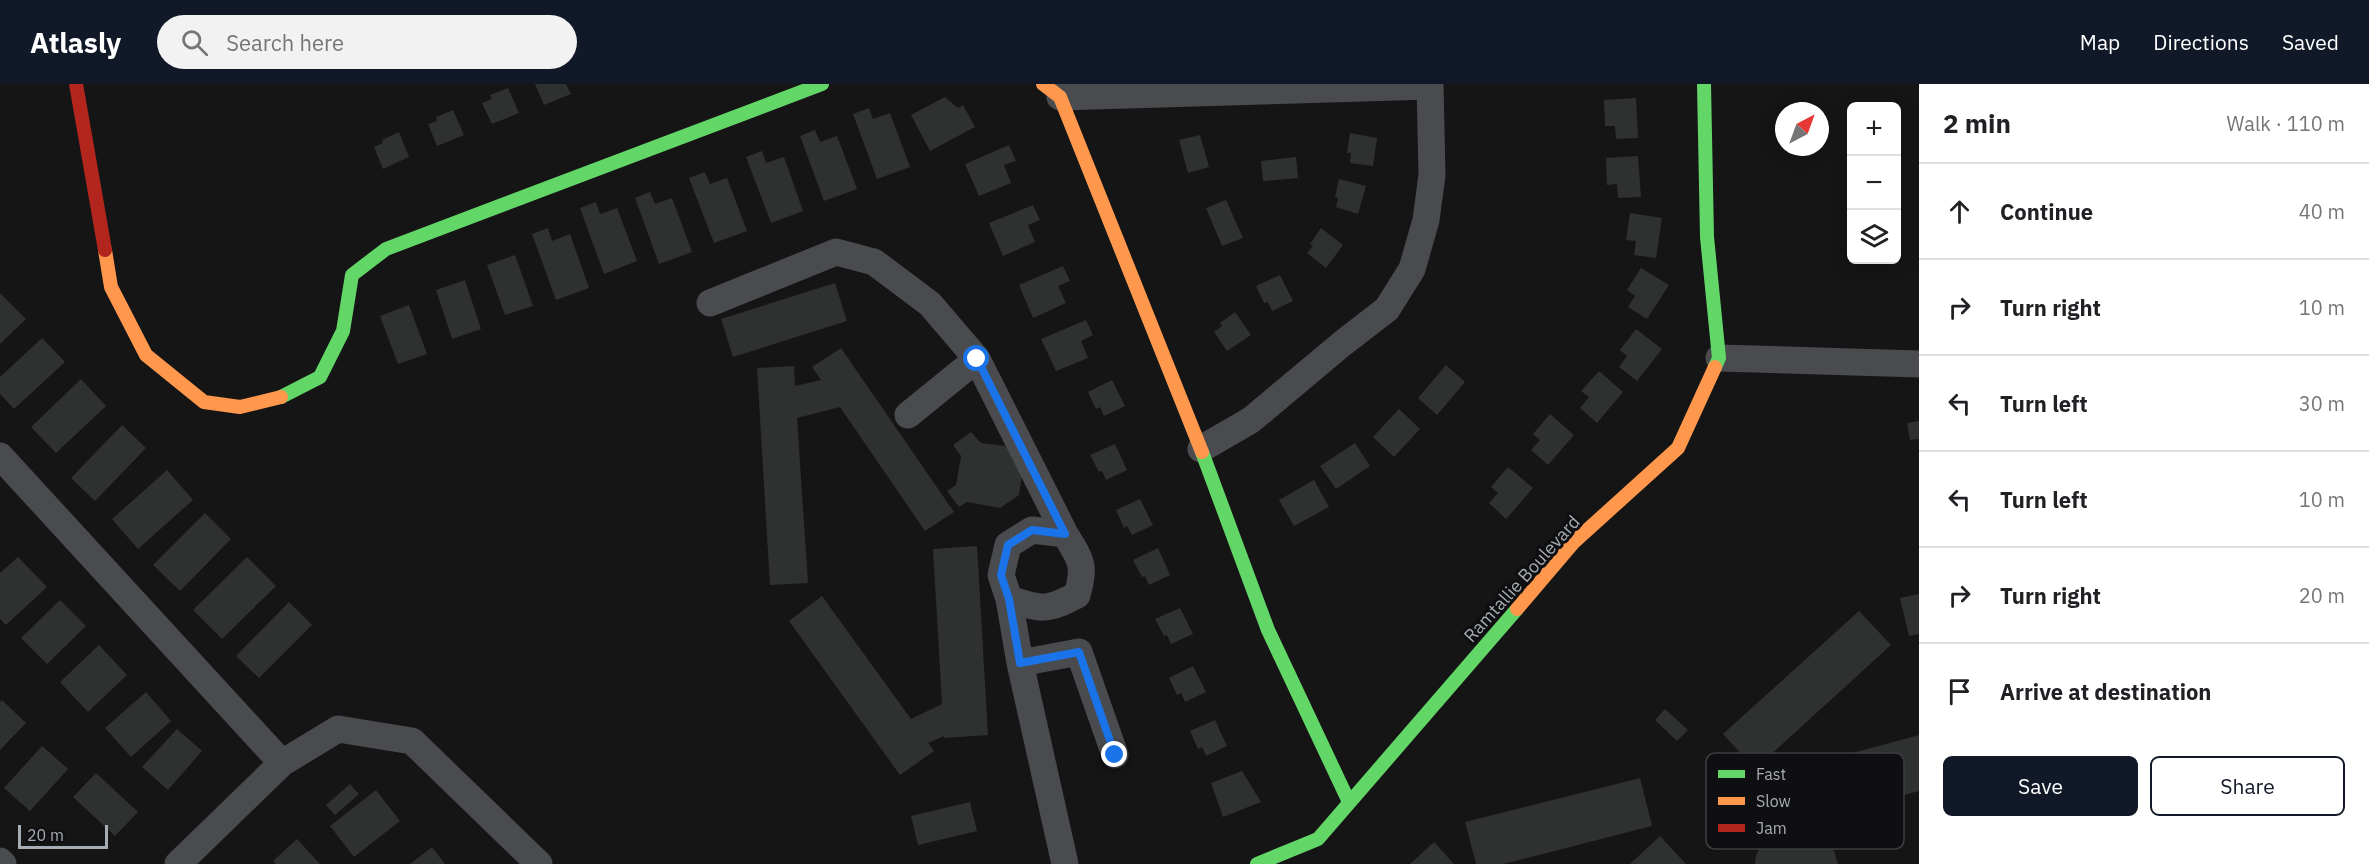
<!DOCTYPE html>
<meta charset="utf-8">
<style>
body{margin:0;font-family:"IBM Plex Sans",sans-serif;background:#f2f2f2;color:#202124}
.controls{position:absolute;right:18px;top:18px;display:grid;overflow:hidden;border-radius:9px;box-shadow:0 3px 15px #0003}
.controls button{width:54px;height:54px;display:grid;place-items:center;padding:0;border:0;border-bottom:2px solid #e0e0e0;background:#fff;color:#202124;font:30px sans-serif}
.compass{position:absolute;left:1775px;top:18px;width:54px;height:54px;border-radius:50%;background:#fff;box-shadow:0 3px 15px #0003;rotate:41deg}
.scale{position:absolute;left:18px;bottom:15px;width:90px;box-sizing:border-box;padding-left:6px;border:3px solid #a7adb5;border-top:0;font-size:16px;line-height:21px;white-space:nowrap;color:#a7adb5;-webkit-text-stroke:4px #0f0f11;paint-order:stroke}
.stop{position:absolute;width:18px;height:18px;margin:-14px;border:4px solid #1a73e8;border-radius:50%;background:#fff}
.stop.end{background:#1a73e8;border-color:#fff;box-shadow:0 2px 6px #0008}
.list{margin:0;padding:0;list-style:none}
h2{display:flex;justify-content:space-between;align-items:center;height:78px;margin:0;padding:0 24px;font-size:26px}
h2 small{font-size:20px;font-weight:400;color:#757577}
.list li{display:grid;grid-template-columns:39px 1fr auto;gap:18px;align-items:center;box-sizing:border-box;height:96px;padding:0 24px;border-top:2px solid #e0e0e0}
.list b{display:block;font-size:22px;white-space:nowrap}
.list em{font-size:20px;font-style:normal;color:#757577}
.actions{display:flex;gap:12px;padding:18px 24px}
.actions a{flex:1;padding:14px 0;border:2px solid #111827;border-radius:9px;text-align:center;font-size:21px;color:#111827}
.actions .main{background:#111827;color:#fff}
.icon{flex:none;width:33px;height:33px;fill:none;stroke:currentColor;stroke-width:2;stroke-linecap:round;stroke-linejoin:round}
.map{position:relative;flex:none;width:1919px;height:780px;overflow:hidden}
header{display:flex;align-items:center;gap:36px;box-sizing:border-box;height:84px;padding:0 30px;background:#111827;color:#fff}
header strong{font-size:28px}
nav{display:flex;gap:33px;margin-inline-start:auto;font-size:21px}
.search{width:420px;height:54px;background:#f2f2f2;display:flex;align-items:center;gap:15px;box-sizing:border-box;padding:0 21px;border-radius:33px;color:#757577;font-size:22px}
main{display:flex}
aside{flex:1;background:#fff}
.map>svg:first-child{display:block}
</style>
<header>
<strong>Atlasly</strong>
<div class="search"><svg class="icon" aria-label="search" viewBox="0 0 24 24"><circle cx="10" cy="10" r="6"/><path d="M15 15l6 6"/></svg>Search here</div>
<nav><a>Map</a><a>Directions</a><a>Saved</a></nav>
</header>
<main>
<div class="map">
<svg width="1919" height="780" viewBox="0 0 1919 780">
<rect width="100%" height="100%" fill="#151515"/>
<!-- building -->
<path fill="#2f3030" d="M 535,0 L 566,0 L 571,10 L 544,21 Z
M 508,4 L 519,29 L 492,40 L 482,19 L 492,15 L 490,11 Z
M 945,13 L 958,24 L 963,21 L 975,43 L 930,67 L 911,31 Z
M 1636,14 L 1638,54 L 1616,55 L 1615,42 L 1605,42 L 1604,16 Z
M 869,24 L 873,35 L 890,29 L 910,83 L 877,95 L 853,30 Z
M 453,26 L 464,51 L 437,62 L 428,40 L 437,37 L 436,33 Z
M 815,46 L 820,58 L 837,52 L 857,105 L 824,117 L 800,52 Z
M 399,48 L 409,73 L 383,85 L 374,63 L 383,59 L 382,56 Z
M 1350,49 L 1377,54 L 1373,82 L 1350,79 L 1351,69 L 1347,69 Z
M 1200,51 L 1209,83 L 1188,89 L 1179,56 Z
M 1009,61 L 1016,77 L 1004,81 L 1011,99 L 979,112 L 965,80 Z
M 762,67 L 766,79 L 784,73 L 803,127 L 771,139 L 746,73 Z
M 1638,72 L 1641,113 L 1618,114 L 1617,100 L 1607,101 L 1606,74 Z
M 1296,73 L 1298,94 L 1263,97 L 1261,77 Z
M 705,88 L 710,100 L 727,94 L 747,147 L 714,159 L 689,94 Z
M 1339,95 L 1366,102 L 1358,130 L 1336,123 L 1338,114 L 1335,113 Z
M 650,108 L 655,120 L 672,114 L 692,168 L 659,180 L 635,114 Z
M 1226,116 L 1243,154 L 1222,162 L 1206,124 Z
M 596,118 L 600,130 L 617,124 L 637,177 L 604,190 L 580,124 Z
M 1033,121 L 1040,136 L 1028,141 L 1035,158 L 1003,172 L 989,139 Z
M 1630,129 L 1662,134 L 1656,174 L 1634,171 L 1636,157 L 1626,156 Z
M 548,144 L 552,157 L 570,150 L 589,204 L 556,216 L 532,150 Z
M 1321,144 L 1343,161 L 1326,184 L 1307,169 L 1313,162 L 1310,160 Z
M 515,171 L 533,222 L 505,231 L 487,181 Z
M 1063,182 L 1070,197 L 1058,202 L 1066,219 L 1033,234 L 1019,201 Z
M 1641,184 L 1669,201 L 1647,235 L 1628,223 L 1635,212 L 1627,206 Z
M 1280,191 L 1293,217 L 1272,227 L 1268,218 L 1264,219 L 1256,202 Z
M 465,196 L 481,245 L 452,255 L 436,206 Z
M 835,199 L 847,237 L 733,273 L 721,235 Z
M 0,209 L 26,235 L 0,260 Z
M 409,221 L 427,270 L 398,280 L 380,232 Z
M 1235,228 L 1251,251 L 1227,267 L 1214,248 L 1222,242 L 1220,239 Z
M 1086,236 L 1093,251 L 1081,257 L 1088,274 L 1056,287 L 1041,255 Z
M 1636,245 L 1662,265 L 1637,297 L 1619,283 L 1627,272 L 1620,266 Z
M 42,254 L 65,278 L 14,325 L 0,310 L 0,293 Z
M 841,264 L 954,428 L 925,447 L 840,323 L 797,334 L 808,499 L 770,501 L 757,284 L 794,282 L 795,302 L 821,296 L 812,283 Z
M 1446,281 L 1465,298 L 1437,331 L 1418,314 Z
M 1599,287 L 1623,308 L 1597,339 L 1580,324 L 1589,313 L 1581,307 Z
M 81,295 L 106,322 L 56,369 L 31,343 Z
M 1112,296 L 1125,322 L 1104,332 L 1100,323 L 1096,325 L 1088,308 Z
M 1399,325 L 1420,345 L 1394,373 L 1373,353 Z
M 1550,330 L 1574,351 L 1548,381 L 1531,366 L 1540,356 L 1533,350 Z
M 1919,337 L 1919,355 L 1910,356 L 1907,339 Z
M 122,341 L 146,364 L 95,417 L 71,394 Z
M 971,348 L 981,359 L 1005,362 L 1023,384 L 1019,411 L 1000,424 L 967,418 L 959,423 L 947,407 L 956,401 L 961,372 L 953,361 Z
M 1355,359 L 1370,382 L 1336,405 L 1320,382 Z
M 1115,360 L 1127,386 L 1106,396 L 1102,387 L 1099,388 L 1090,371 Z
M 1508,383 L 1533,404 L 1506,435 L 1489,419 L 1498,409 L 1491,403 Z
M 167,386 L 193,416 L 138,465 L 112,435 Z
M 1314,396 L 1329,423 L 1294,442 L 1279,416 Z
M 1140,415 L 1153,441 L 1132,451 L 1127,442 L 1124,444 L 1116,426 Z
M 205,429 L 231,455 L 180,507 L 153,481 Z
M 977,462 L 988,651 L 944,654 L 944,652 L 928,659 L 934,667 L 900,691 L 789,537 L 822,512 L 911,635 L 942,620 L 933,465 Z
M 1158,464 L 1170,491 L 1149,501 L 1145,492 L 1142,493 L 1133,476 Z
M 18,473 L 47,503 L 6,541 L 0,535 L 0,489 Z
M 247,473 L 276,502 L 222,555 L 193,526 Z
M 1919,510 L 1919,550 L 1909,552 L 1900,514 Z
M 60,516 L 86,542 L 47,580 L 21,554 Z
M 289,518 L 312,541 L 259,594 L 236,572 Z
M 1180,524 L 1193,550 L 1171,560 L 1167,551 L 1164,552 L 1155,535 Z
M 1859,527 L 1891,561 L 1755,685 L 1723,650 Z
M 99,561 L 127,591 L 88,628 L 60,598 Z
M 1193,582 L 1206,608 L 1185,618 L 1181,609 L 1177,611 L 1169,594 Z
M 146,608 L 171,637 L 131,673 L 105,644 Z
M 2,616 L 26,639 L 0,666 L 0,618 Z
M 1665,625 L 1688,646 L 1677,657 L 1655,636 Z
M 1215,636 L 1227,662 L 1206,672 L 1202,663 L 1198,665 L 1190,647 Z
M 177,645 L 202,667 L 168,706 L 142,683 Z
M 1919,651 L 1919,707 L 1778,745 L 1764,693 Z
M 42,662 L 68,685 L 30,727 L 4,704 Z
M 1242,687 L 1261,718 L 1223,733 L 1211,699 Z
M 96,689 L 138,728 L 115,752 L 73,713 Z
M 1640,694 L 1652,742 L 1503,780 L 1476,780 L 1465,738 Z
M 350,700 L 359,710 L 335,731 L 326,721 Z
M 376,706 L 400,737 L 354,773 L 330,742 Z
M 970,718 L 977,747 L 918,761 L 911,732 Z
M 1800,744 L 1814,748 L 1825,756 L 1834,767 L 1838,780 L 1755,780 L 1756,771 L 1763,759 L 1773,750 L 1787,745 Z
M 1660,752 L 1686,780 L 1630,780 Z
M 297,755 L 320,780 L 276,780 L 273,777 Z
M 1434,758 L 1454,780 L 1410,780 Z
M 432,763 L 445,780 L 410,780 Z"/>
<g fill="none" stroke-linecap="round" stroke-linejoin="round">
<!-- street -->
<path stroke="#494b4e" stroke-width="27" d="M 1060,13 L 1430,2
M 710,219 L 836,168 L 874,178 L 930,220 L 977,275 L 1065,450
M 1719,274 L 1919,280
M 908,331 L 977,275
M 1201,365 L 1251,336 L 1343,259 L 1387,225 L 1412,185 L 1426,136 L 1432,91 L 1430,0
M 0,372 L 282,679
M 1009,515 C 1041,526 1047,527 1077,511 C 1086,481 1081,476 1065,450 L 1032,446 L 1008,461 L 1001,491 L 1009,515 L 1020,579 L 1065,780
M 1020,579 L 1079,568 L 1115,671
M 0,777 L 3,780
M 178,780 L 282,679 L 338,645 L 412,657 L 539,780"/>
<!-- fast -->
<path stroke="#63d668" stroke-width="14" d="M 1704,0 L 1707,153 L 1719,274 L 1715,283
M 281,313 L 320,293 L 343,247 L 352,191 L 386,165 L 822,0
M 1202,368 L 1268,546 L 1349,718
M 1257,780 L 1318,755 L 1517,525"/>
<!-- slow -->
<path stroke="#ff974d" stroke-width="14" d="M 1043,0 L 1060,13 L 1202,368
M 105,166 L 111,203 L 146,271 L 204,318 L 240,323 L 281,313
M 1517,525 L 1574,458 L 1678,364 L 1715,283"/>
<!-- jam -->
<path stroke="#b3261e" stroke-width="14" d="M 76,0 L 105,166"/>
</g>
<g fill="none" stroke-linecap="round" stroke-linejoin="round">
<!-- route -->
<path stroke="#1a73e8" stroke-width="8" d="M 977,275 L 1065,450 L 1032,446 L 1008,461 L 1001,491 L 1009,515 L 1020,579 L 1079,568 L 1115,671"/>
</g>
<g text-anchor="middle" stroke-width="6" stroke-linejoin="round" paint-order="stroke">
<!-- street labels -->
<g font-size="18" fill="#a7adb5" stroke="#0f0f11">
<text transform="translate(1522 495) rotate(-48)" y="6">Ramtallie Boulevard</text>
</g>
</g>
<!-- legend -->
<rect x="1706" y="669" width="198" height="96" rx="9" fill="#0f0f11" stroke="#3d3e42" stroke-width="1.5"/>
<rect x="1718" y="686" width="27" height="8" fill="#63d668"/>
<rect x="1718" y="713" width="27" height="8" fill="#ff974d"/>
<rect x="1718" y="740" width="27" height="8" fill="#b3261e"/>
<g font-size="16" fill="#a7adb5">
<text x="1756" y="696">Fast</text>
<text x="1756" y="723">Slow</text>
<text x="1756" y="750">Jam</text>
</g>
</svg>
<div class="controls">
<button>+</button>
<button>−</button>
<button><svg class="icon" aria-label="layers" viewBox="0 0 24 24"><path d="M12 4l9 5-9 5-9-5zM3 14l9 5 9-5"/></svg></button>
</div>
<svg class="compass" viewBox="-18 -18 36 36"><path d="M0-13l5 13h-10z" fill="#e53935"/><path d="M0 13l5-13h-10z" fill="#757577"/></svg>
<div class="scale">20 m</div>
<div class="stop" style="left:977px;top:275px"></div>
<div class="stop end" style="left:1115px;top:671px"></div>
</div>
<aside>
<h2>2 min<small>Walk · 110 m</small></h2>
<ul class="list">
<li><svg class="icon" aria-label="ahead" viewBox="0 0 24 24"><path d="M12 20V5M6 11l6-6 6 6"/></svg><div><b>Continue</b></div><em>40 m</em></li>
<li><svg class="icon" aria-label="right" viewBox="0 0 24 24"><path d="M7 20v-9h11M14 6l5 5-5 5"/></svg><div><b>Turn right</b></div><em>10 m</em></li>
<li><svg class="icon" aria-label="left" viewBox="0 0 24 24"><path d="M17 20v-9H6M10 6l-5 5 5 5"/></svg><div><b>Turn left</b></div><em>30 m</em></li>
<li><svg class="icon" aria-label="left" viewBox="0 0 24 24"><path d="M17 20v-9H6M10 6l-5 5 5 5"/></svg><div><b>Turn left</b></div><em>10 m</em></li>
<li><svg class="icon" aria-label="right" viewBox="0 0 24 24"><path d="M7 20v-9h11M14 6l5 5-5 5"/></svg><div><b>Turn right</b></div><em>20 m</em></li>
<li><svg class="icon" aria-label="arrive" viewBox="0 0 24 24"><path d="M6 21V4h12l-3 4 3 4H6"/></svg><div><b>Arrive at destination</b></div></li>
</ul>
<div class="actions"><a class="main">Save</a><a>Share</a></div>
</aside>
</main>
